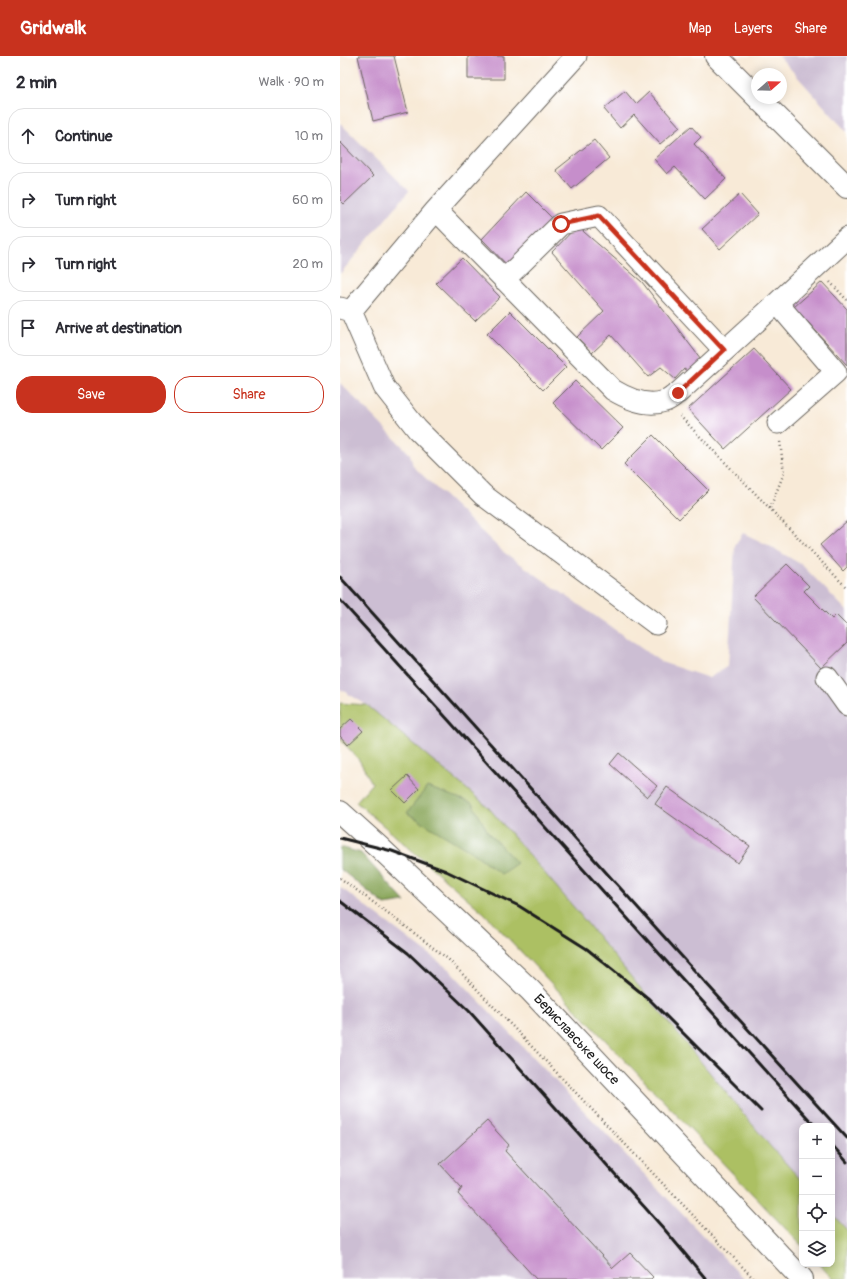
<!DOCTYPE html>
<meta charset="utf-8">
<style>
body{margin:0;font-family:Pangolin,sans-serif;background:#f2f2f3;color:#2b2b33}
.controls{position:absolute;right:12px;bottom:12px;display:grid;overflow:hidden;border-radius:8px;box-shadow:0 2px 10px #0003}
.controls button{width:36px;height:36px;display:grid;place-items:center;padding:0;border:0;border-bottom:1px solid #e1e1e2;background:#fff;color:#2b2b33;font:20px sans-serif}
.compass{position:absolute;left:411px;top:12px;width:36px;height:36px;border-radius:50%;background:#fff;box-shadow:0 2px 10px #0003;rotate:70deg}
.stop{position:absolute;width:12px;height:12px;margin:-9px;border:3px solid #c8321e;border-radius:50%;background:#fff}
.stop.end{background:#c8321e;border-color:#fff;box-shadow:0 1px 4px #0008}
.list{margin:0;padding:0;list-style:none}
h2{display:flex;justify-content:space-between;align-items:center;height:52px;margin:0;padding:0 16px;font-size:17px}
h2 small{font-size:13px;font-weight:400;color:#7c7c81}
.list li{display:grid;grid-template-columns:26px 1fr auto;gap:12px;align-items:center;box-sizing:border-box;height:56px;margin:0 8px 8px;padding:0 8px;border:1px solid #e1e1e2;border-radius:16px}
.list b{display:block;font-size:15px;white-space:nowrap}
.list em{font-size:13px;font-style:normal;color:#7c7c81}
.actions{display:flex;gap:8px;padding:12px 16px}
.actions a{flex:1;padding:9px 0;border:1px solid #c8321e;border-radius:16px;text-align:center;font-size:14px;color:#c8321e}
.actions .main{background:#c8321e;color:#fff}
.icon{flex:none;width:22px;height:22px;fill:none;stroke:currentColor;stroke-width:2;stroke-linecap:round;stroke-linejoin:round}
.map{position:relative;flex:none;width:507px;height:1223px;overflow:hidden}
header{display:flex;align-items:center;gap:24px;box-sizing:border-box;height:56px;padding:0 20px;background:#c8321e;color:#fff}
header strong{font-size:19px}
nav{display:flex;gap:22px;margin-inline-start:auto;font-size:14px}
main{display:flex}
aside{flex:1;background:#fff}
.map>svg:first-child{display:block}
</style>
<header>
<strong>Gridwalk</strong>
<nav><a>Map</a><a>Layers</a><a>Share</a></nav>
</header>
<main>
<aside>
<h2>2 min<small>Walk · 90 m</small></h2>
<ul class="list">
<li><svg class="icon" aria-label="ahead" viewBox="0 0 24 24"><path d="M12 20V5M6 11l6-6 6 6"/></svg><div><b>Continue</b></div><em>10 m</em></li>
<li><svg class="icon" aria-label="right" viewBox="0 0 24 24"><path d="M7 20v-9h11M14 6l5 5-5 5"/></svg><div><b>Turn right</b></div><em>60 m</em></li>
<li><svg class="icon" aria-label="right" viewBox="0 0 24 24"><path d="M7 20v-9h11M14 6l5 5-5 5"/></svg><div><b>Turn right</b></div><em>20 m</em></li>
<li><svg class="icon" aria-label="arrive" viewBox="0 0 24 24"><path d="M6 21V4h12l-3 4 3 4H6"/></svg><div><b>Arrive at destination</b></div></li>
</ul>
<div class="actions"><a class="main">Save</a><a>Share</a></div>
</aside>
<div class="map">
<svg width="507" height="1223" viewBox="0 0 507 1223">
<rect width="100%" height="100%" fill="#fff"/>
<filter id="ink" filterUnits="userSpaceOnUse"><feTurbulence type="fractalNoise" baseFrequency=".025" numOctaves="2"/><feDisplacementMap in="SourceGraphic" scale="8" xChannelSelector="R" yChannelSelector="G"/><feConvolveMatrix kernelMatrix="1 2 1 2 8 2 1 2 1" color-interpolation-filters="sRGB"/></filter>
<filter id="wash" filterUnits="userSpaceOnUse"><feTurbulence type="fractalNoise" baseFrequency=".012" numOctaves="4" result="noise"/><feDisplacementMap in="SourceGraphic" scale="16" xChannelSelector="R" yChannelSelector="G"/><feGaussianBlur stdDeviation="0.9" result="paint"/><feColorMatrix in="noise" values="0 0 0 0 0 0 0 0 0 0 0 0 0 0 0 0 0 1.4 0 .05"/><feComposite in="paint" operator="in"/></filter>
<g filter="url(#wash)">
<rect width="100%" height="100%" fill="#f8ead7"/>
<!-- industrial -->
<path fill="#ccbed3" d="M 439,0 L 507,0 L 507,76 Z
M 0,67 L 69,135 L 0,218 Z
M 0,327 L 70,398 L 73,410 L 162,495 L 321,606 L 369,622 L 388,610 L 395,489 L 403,477 L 428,489 L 462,509 L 507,555 L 507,1174 L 492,1158 L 492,1070 L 462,1070 L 462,1125 L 430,1090 L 237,855 L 196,807 L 27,649 L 0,633 Z
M 0,831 L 110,914 L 404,1223 L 0,1223 Z"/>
<!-- green -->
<path fill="#acc064" stroke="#646e40" d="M 0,647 L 27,649 L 148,751 L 237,855 L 430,1090 L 462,1125 L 462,1190 L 144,857 L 16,746 L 32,727 L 19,704 L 0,683 Z
M 492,1158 L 507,1174 L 507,1223 L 493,1223 L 479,1208 L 492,1208 Z"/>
<!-- forest -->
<path fill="#89a65a" stroke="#52613b" d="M 87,731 L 132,747 L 148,776 L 177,807 L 161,818 L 135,798 L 67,757 Z
M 0,791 L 21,797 L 65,846 L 45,849 L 0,813 Z"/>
<g id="blocks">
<!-- building -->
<path fill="#c68ecb" d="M 18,0 L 54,0 L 68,56 L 33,65 Z
M 128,0 L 164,0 L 164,23 L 128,23 Z
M 285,35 L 296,48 L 309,36 L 340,71 L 320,88 L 294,59 L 280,72 L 264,53 Z
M 351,70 L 361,81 L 354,88 L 386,123 L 365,143 L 335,111 L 327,118 L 314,103 Z
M 254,84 L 269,102 L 232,133 L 216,114 Z
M 0,86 L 33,120 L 4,148 L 0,144 Z
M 186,136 L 214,164 L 169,211 L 142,183 Z
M 400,138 L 418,158 L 380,193 L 362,173 Z
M 237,170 L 302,226 L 364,307 L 352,318 L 344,313 L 335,323 L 321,311 L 308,321 L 271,279 L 252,297 L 237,281 L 264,255 L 212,196 Z
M 122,202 L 160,241 L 135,265 L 96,227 Z
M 482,226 L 507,253 L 507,309 L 454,251 Z
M 170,255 L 226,311 L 203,334 L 147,278 Z
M 414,293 L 451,333 L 385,393 L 348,353 Z
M 235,325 L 283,372 L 261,394 L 213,347 Z
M 313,379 L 368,434 L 339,463 L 284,408 Z
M 507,465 L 507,511 L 503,515 L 480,489 Z
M 447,508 L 469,530 L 464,535 L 492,563 L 496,559 L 507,570 L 507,587 L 481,612 L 413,541 Z
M 11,663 L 23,675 L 8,689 L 0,680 L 0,673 Z
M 279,697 L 317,730 L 307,741 L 270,708 Z
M 67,720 L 79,733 L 65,747 L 52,734 Z
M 327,731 L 410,790 L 398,807 L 315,748 Z
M 147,1065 L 169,1089 L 165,1095 L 273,1212 L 290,1197 L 313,1221 L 311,1223 L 196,1223 L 118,1138 L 122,1132 L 100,1108 Z"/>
</g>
</g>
<g filter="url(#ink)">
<use href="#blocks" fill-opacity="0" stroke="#69645d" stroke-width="1"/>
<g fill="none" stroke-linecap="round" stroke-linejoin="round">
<defs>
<path id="minor" d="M 96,154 L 273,334 C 288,343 308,351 325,345 C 330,344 334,339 338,337 L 437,247
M 164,224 L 221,168 L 259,160 L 384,294
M 0,252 L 11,255 L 44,331 L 77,373 L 143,439 L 316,568
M 11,255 L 96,154 L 236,0
M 438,367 L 496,316 L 437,247 L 507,182
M 487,621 L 507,649"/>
<path id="major" d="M 376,0 L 417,41
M 418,42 L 507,131
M 0,756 L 40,792 L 190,934 L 462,1223"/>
</defs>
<!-- minor casing -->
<use href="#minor" stroke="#69645d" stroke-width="23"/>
<!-- major casing -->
<use href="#major" stroke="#69645d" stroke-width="24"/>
<!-- path -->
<path stroke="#69645d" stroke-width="2.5" stroke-dasharray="1 3" stroke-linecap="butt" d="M 490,226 L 507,244
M 340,360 L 507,532
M 430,452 L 444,417 L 440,385
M 0,822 L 48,857 L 108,903 L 414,1223"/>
<!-- minor -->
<use href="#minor" stroke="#fff" stroke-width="21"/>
<!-- major -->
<use href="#major" stroke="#fff" stroke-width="22"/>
<!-- rail -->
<path stroke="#1c1c1c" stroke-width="3" d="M 0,521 L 354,914 L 507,1082
M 0,544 L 475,1070
M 0,782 L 52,795 L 106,815 L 179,850 L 247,893 L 309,943 L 421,1055
M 0,845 L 68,897 L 129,955 L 325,1174 L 366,1223
M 492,1089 L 507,1106"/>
</g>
</g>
<g fill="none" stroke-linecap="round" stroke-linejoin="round" filter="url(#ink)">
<!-- route -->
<path stroke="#c8321e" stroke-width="5" d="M 221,168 L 259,160 L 384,294 L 338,337"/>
</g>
<g text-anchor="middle" stroke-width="3" stroke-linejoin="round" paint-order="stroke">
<!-- street labels -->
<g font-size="14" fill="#1c1c1c" stroke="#fff">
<text transform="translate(237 983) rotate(47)" y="5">Бериславське шосе</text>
</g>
</g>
</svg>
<div class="controls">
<button>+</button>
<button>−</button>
<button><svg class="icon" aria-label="locate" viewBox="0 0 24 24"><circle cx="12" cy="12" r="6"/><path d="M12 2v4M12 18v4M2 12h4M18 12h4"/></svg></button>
<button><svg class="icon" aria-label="layers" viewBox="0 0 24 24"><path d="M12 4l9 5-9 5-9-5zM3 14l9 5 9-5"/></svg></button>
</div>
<svg class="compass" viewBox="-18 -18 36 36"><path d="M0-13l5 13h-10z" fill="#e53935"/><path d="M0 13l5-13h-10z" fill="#7c7c81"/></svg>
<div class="stop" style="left:221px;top:168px"></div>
<div class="stop end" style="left:338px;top:337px"></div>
</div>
</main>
